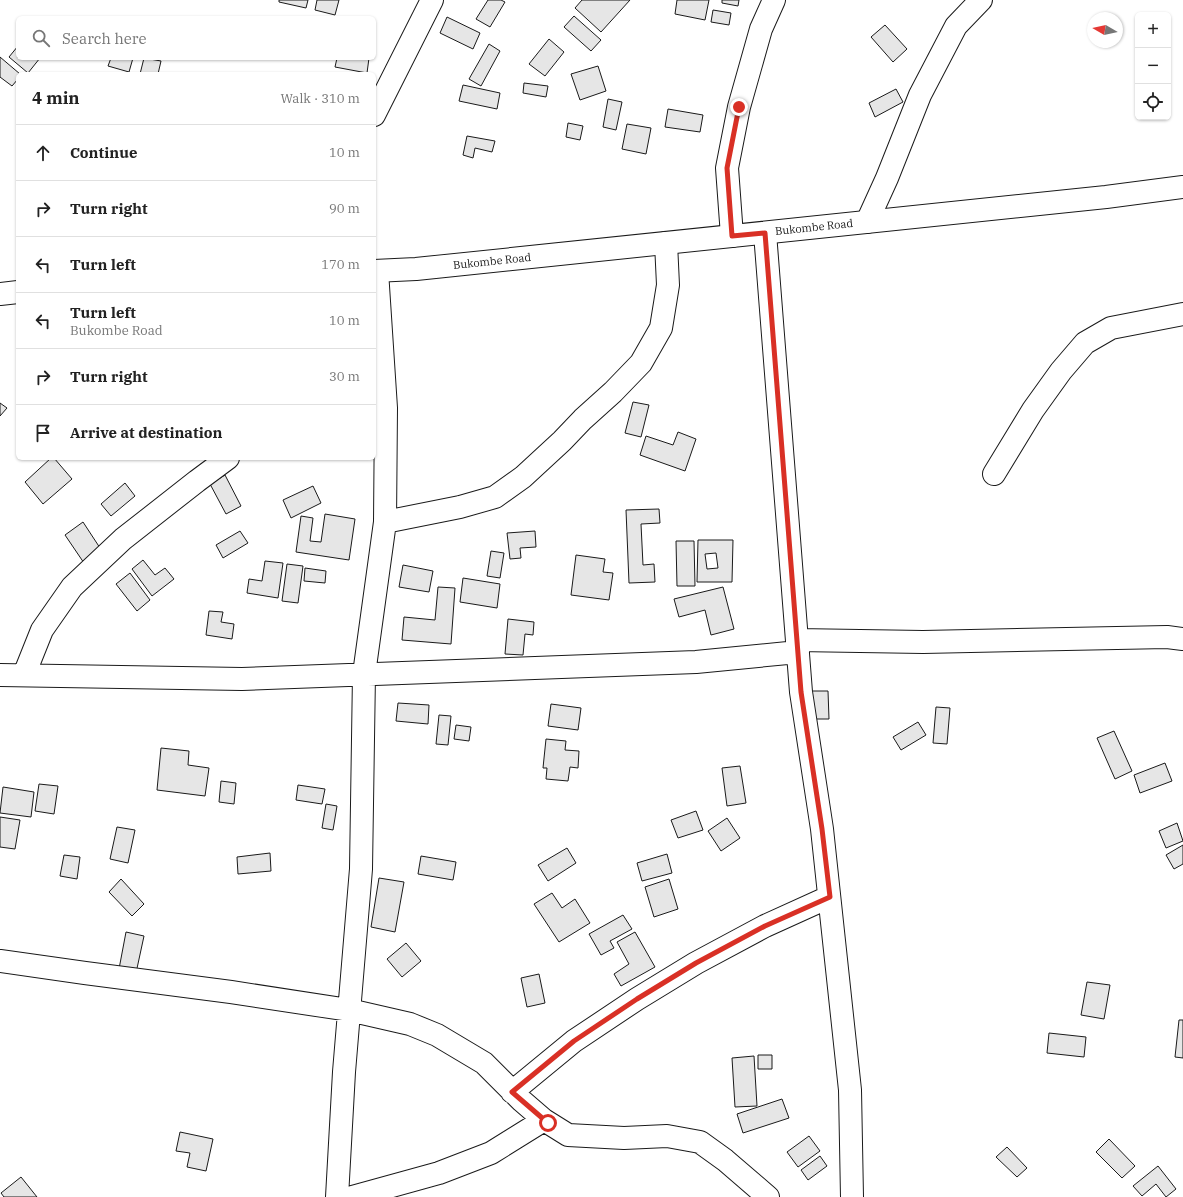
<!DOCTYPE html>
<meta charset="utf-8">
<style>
body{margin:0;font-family:"IBM Plex Serif",serif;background:#f2f2f2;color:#222}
.controls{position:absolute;right:12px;top:12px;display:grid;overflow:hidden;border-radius:6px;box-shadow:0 1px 3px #0004}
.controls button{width:36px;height:36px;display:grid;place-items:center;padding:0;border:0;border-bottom:1px solid #e0e0e0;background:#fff;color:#222;font:20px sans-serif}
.compass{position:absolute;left:1087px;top:12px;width:36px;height:36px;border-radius:50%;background:#fff;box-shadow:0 1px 3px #0004;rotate:279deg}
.stop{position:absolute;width:12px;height:12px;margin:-9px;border:3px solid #d93025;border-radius:50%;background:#fff}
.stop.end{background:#d93025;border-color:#fff;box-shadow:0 1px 4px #0008}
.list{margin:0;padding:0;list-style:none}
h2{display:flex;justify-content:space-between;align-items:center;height:52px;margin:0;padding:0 16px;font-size:17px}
h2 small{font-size:13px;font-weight:400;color:#767676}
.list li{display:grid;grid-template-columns:26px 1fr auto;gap:12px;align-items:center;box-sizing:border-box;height:56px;padding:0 16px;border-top:1px solid #e0e0e0}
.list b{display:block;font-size:15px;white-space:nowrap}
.list p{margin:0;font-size:13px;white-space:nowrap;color:#767676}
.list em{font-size:13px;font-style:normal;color:#767676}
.icon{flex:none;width:22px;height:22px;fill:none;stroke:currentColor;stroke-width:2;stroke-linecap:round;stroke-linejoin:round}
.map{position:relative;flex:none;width:1183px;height:1197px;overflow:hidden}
.search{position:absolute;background:#fff;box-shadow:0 1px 3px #0004;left:16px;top:16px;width:360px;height:44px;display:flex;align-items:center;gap:10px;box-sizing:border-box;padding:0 14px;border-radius:6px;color:#767676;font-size:15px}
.panel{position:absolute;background:#fff;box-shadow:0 1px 3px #0004;left:16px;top:72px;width:360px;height:388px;border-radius:6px}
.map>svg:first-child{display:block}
</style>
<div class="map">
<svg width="1183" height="1197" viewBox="0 0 1183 1197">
<rect width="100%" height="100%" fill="#fff"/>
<!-- building -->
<path fill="#e6e6e6" stroke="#1a1a1a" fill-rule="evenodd" d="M 279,0 L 308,0 L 306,8 L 279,2 Z
M 317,0 L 339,0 L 335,15 L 315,10 Z
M 488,0 L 501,0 L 505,2 L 490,27 L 476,19 Z
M 582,0 L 630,0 L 601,32 L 575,8 Z
M 677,0 L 709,0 L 705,20 L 675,14 Z
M 722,0 L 739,0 L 738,6 L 722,3 Z
M 713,10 L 731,13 L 729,25 L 711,22 Z
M 574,16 L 601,40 L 591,51 L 564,27 Z
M 447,17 L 480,33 L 473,49 L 440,33 Z
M 885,25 L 907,49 L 893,62 L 871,37 Z
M 549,39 L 564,52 L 545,76 L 529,64 Z
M 489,44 L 500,51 L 481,86 L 469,79 Z
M 18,46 L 18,58 L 40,58 L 28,73 L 9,57 Z
M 0,57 L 20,74 L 18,74 L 18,79 L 12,86 L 0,77 Z
M 111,58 L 133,58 L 129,72 L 108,66 Z
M 144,58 L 161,61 L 158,74 L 140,74 Z
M 337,58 L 369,58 L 367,73 L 335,67 Z
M 598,66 L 606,91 L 580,100 L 571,74 Z
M 524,83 L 548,86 L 546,97 L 523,93 Z
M 463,85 L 500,93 L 497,109 L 459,101 Z
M 896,89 L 903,102 L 875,117 L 869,103 Z
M 608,99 L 622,102 L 616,130 L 603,127 Z
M 668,109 L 703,115 L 700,132 L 665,127 Z
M 568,123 L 583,126 L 580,140 L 566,137 Z
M 627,124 L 651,128 L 646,154 L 622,149 Z
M 467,136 L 495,141 L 492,152 L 475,148 L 473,158 L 463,155 Z
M 633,402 L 649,405 L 641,437 L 625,433 Z
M 0,403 L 7,408 L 0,416 Z
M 678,432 L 696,439 L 685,471 L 640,455 L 646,436 L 673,445 Z
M 51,458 L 54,458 L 72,479 L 43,504 L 25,482 Z
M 225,475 L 241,506 L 226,514 L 210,484 Z
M 125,483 L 135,496 L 111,516 L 101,504 Z
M 313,486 L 321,503 L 291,518 L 283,500 Z
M 659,509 L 660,523 L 641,524 L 643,565 L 654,564 L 655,582 L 629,583 L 626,510 Z
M 325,514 L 355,519 L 349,560 L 296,552 L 301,516 L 313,518 L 310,541 L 321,542 Z
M 83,522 L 102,551 L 84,563 L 65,535 Z
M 240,531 L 248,543 L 223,558 L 216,545 Z
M 535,531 L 536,547 L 520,548 L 521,558 L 510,559 L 507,533 Z
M 698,540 L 733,540 L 732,582 L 697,582 ZM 716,553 L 718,568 L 707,569 L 705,554 Z
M 676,541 L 694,541 L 695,586 L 677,586 Z
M 491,551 L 504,553 L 500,578 L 487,576 Z
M 576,555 L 605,559 L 603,572 L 613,573 L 609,600 L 571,595 Z
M 143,560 L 155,575 L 165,568 L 174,579 L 152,596 L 132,569 Z
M 265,561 L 283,563 L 278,598 L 247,593 L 249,579 L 262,581 Z
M 287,564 L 303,566 L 298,603 L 282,601 Z
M 403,565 L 433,571 L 429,592 L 399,587 Z
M 305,568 L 326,571 L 325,583 L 304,581 Z
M 130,573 L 150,600 L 137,611 L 116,584 Z
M 463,578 L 500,584 L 497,608 L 460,602 Z
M 438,587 L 455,588 L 451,644 L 402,640 L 404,617 L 435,620 Z
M 723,587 L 734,629 L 711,635 L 705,610 L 679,617 L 674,599 Z
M 209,611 L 223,612 L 221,622 L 234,624 L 232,639 L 206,635 Z
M 508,619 L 534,622 L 533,635 L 525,634 L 523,655 L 505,654 Z
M 812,691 L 828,691 L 829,719 L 813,719 Z
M 398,703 L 429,705 L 428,724 L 396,721 Z
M 551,704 L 581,708 L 578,730 L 548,726 Z
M 936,707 L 950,708 L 947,744 L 933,743 Z
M 439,715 L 451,716 L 448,745 L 436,744 Z
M 918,722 L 926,735 L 901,750 L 893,737 Z
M 456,725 L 471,727 L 469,741 L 454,739 Z
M 1114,731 L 1132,771 L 1115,779 L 1097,738 Z
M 546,739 L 566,741 L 565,750 L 579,751 L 578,768 L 570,767 L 568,781 L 546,779 L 547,768 L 543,768 Z
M 161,748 L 189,751 L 188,765 L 209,768 L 205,796 L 157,790 Z
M 1165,763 L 1172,781 L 1140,793 L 1134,775 Z
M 740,766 L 746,803 L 727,806 L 722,768 Z
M 221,781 L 236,783 L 234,804 L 219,802 Z
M 39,784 L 58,786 L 54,814 L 35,811 Z
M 298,785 L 325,789 L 322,804 L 296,800 Z
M 3,787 L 34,792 L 31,817 L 0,813 Z
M 326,804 L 337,806 L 333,830 L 322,828 Z
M 696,811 L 703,830 L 678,838 L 671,820 Z
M 0,817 L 20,820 L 15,849 L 0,847 Z
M 727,818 L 740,838 L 721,851 L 708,831 Z
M 1177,823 L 1183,841 L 1166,848 L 1159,831 Z
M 117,827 L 135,830 L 128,863 L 110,859 Z
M 1183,845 L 1183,864 L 1174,869 L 1166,855 Z
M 567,848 L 576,863 L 548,881 L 538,865 Z
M 270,853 L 271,871 L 238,874 L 237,857 Z
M 667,854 L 672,873 L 642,881 L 637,863 Z
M 64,855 L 80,857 L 77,879 L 60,876 Z
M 421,856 L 456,862 L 453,880 L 418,874 Z
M 379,878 L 404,882 L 395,932 L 371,927 Z
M 121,879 L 144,904 L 132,916 L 109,892 Z
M 669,879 L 678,909 L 654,917 L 645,887 Z
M 552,893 L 562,908 L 575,899 L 590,923 L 559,942 L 534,904 Z
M 623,915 L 632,929 L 610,941 L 614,948 L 601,955 L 589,934 Z
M 126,932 L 144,936 L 136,973 L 119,969 Z
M 635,932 L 655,967 L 621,986 L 614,974 L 629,964 L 617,942 Z
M 406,943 L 421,961 L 402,977 L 387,959 Z
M 539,974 L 545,1003 L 527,1007 L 521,978 Z
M 1087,982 L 1110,985 L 1104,1019 L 1081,1015 Z
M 1179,1020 L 1183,1020 L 1183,1058 L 1175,1057 Z
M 1049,1033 L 1086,1037 L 1084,1057 L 1047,1053 Z
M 758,1055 L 772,1055 L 772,1069 L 758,1069 Z
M 754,1056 L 757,1106 L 735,1107 L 732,1058 Z
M 782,1099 L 789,1118 L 743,1133 L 737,1114 Z
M 180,1132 L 213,1139 L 206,1171 L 187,1167 L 190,1153 L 176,1151 Z
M 809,1136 L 820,1151 L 798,1167 L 787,1152 Z
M 1109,1139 L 1135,1166 L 1122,1178 L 1096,1152 Z
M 1007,1147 L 1027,1168 L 1017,1177 L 996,1157 Z
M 820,1156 L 827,1166 L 808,1180 L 801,1170 Z
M 1158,1166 L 1176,1189 L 1166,1197 L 1156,1184 L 1142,1196 L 1133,1186 Z
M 21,1177 L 37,1197 L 4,1197 L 1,1193 Z"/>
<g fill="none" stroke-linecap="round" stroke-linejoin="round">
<defs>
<path id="minor" d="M 374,115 L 432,0
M 867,222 L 887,178 L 920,95 L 956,26 L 981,0
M 765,233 L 801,692 L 822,829 L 850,1090 L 852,1197
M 732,236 L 727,168 L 739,107 L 761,29 L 774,0
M 994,474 L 1033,410 L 1061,371 L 1085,343 L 1111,328 L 1183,314
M 385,522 L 460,507 L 495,497 L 523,477 L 562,441 L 583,419 L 613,392 L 641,363 L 661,328 L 668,285 L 666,243
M 797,640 L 923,642 L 1167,637 L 1183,639
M 0,675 L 242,679 L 696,662 L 798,652
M 24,675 L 42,630 L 72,587 L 123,539 L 197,481 L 228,458
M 0,961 L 85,973 L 231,992 L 349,1010 L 410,1024 L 437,1035 L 484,1063 L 522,1101 L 544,1120 L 568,1135 L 624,1138 L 667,1136 L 700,1142 L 725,1160 L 768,1197
M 512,1092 L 574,1041 L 637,999 L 696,963 L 765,926 L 829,897
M 337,1197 L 344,1072 L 361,869 L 364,674 L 385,522 L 386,408 L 377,271
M 352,1197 L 439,1173 L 491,1153 L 544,1120"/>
<path id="major" d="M 374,271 L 416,269 L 1106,197 L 1183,187
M 0,294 L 18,292"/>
</defs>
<!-- minor casing -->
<use href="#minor" stroke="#1a1a1a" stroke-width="24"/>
<!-- major casing -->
<use href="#major" stroke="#1a1a1a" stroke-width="24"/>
<!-- minor -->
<use href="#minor" stroke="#fff" stroke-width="22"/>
<!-- major -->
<use href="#major" stroke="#fff" stroke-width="22"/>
</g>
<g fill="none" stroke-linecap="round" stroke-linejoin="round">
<!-- route -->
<path stroke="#d93025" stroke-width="5" d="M 548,1123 L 512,1092 L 574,1041 L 637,999 L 696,963 L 765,926 L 830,897 L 822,829 L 801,692 L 765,233 L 732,236 L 727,168 L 739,107"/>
</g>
<g text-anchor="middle" stroke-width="3" stroke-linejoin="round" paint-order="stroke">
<!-- street labels -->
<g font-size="11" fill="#1a1a1a" stroke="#fff">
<text transform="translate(814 227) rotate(-6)" y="4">Bukombe Road</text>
<text transform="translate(492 261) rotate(-6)" y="4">Bukombe Road</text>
</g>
</g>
</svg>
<div class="controls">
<button>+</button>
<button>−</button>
<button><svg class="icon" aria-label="locate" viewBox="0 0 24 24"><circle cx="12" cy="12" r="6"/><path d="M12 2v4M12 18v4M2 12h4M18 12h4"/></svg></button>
</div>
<svg class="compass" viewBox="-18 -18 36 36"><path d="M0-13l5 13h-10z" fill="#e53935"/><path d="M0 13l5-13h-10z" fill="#767676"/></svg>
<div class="stop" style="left:548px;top:1123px"></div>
<div class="stop end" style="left:739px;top:107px"></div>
<div class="search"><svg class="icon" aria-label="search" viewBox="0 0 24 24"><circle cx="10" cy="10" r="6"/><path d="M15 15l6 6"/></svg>Search here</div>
<section class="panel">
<h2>4 min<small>Walk · 310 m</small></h2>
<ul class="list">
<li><svg class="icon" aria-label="ahead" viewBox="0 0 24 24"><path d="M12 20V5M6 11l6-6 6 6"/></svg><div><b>Continue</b></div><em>10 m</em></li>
<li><svg class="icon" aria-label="right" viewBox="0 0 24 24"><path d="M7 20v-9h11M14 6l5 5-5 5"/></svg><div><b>Turn right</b></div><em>90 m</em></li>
<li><svg class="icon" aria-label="left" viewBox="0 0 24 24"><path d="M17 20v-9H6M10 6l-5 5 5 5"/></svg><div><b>Turn left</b></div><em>170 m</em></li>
<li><svg class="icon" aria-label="left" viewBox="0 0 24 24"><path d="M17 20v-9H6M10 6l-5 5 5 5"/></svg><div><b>Turn left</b><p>Bukombe Road</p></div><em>10 m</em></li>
<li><svg class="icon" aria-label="right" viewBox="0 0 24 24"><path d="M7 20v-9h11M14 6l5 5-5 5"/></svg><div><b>Turn right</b></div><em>30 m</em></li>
<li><svg class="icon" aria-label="arrive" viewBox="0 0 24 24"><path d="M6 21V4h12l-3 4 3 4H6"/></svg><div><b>Arrive at destination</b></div></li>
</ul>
</section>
</div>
